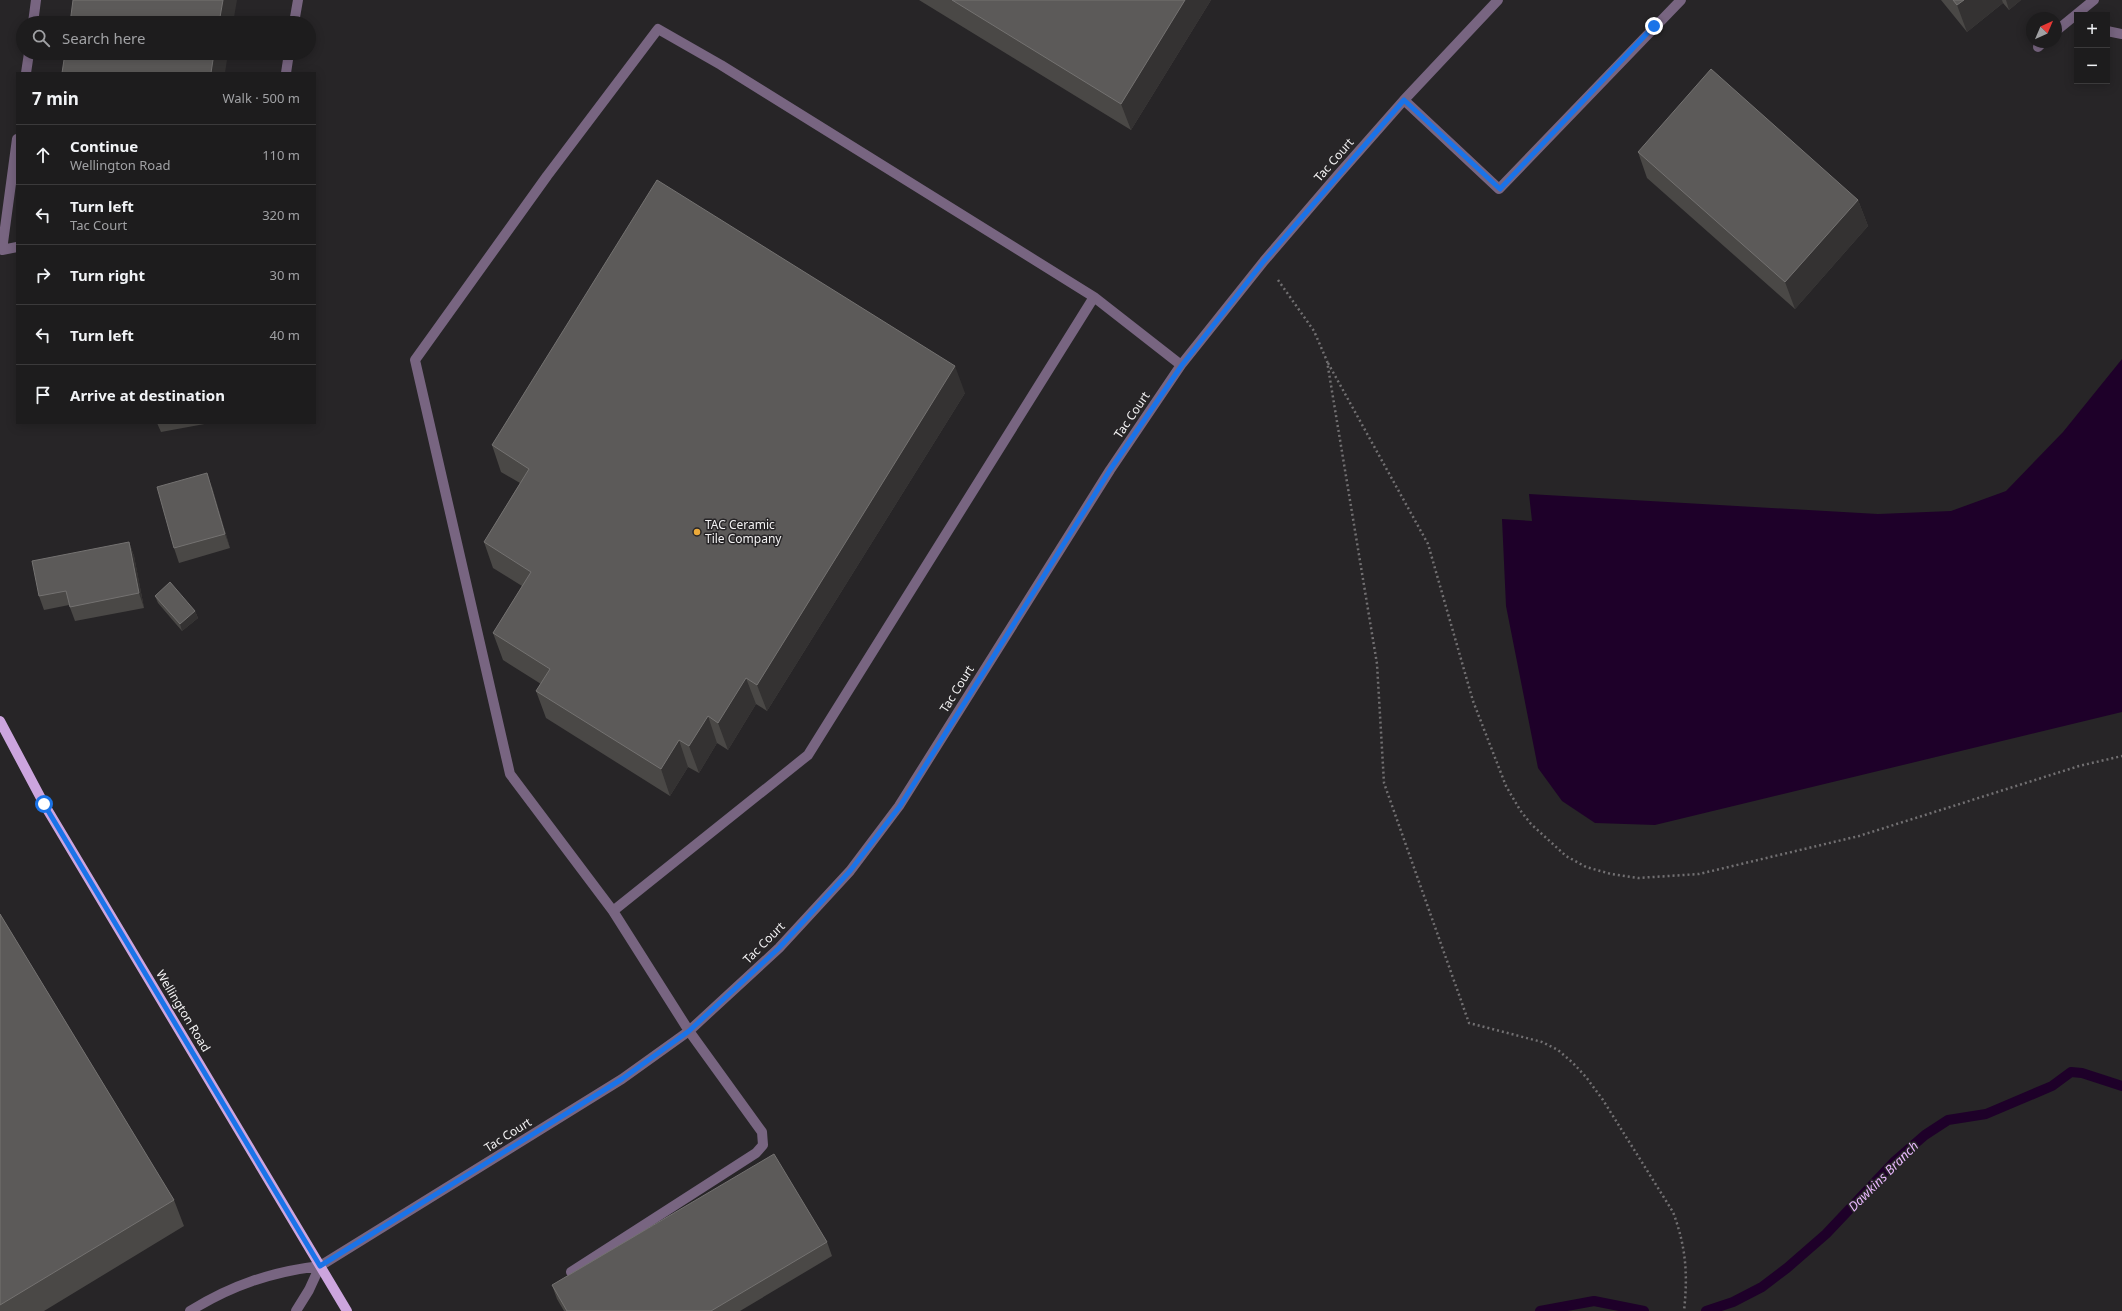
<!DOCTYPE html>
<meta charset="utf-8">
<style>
body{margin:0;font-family:"Noto Sans",sans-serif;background:#2a292a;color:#f1f3f6}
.controls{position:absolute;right:12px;top:12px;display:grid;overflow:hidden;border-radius:0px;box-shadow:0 2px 10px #0003}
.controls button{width:36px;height:36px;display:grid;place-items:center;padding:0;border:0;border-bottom:1px solid #3b3a3b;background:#1d1c1d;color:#f1f3f6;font:20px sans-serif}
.compass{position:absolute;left:2026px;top:12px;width:36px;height:36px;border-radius:50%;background:#1d1c1d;box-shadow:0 2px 10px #0003;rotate:44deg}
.stop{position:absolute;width:12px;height:12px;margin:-9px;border:3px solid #1a73e8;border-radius:50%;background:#fff}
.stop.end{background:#1a73e8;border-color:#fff;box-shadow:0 1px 4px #0008}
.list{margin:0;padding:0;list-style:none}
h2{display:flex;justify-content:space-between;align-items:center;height:52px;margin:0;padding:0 16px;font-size:17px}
h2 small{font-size:13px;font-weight:400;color:#a0a1a4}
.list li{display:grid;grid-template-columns:26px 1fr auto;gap:12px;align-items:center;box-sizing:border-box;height:60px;padding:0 16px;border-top:1px solid #3b3a3b}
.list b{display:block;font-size:15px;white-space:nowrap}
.list p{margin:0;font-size:13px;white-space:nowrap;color:#a0a1a4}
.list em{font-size:13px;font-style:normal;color:#a0a1a4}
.icon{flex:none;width:22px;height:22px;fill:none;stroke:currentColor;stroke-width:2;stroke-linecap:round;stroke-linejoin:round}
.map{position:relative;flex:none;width:2122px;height:1311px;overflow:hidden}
.search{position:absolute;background:#1d1c1d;box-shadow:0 2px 10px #0003;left:16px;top:16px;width:300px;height:44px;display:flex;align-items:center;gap:10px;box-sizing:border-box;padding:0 14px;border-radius:22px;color:#a0a1a4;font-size:15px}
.panel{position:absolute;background:#1d1c1d;box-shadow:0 2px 10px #0003;left:16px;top:72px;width:300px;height:352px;border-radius:0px}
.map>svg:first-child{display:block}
</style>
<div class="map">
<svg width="2122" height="1311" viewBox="0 0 2122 1311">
<rect width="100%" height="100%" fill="#272527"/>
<!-- water -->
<path fill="#1e0029" d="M 2122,359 L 2122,712 L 1655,825 L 1595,823 L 1562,801 L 1538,768 L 1506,606 L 1502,519 L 1532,521 L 1529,494 L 1878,514 L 1951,511 L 2006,491 L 2063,432 Z"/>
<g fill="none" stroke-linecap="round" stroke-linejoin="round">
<!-- stream -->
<path stroke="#1e0029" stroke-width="10" d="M 1540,1311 L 1594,1301 L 1644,1311
M 1706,1311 L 1733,1302 L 1762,1287 L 1787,1268 L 1826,1234 L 1895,1161 L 1925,1135 L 1948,1120 L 1986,1114 L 2052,1086 L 2071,1072 L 2082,1073 L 2122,1086"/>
<!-- path -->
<path stroke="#727072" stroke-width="2.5" stroke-dasharray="2 3" stroke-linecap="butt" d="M 1278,280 L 1314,331 L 1327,361 L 1377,664 L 1384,783 L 1469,1023 L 1542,1042 L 1558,1050 L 1573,1063 L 1586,1077 L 1603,1100 L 1673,1212 C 1686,1247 1688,1274 1684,1311
M 1328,363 L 1428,544 L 1473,701 L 1506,786 L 1520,810 L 1531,824 L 1566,856 L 1586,867 L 1611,874 L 1638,878 L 1699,874 L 1859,836 L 2079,766 L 2122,756"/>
<!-- minor -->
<path stroke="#786581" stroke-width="10" d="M 33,23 L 36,0
M 294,23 L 298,0
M 2056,31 L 2094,0
M 2107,31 L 2122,34
M 2038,47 L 2043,42
M 26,73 L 29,53
M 286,73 L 289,53
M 1404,100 L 1499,189 L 1681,0
M 17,139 L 2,250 L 17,247
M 613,911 L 808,755 L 1094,297
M 571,1272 L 756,1153 L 763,1145 L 762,1132 L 689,1031 L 613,911 L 510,774 L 415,360 L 547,176 L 658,29 L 721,65 L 1094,297 L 1181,365
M 190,1311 C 232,1285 271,1272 320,1266 L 622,1079 L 689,1031 L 779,948 L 850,871 L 899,806 L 1110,470 L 1181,365 L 1264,261 L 1337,176 L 1404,100 L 1498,0
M 296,1311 L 309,1290 L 320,1266"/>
<!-- major -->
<path stroke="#cca5de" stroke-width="10" d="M 0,721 L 44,804 L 347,1311"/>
</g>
<!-- wall -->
<path fill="#4a4846" d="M 919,0 L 1211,0 L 1131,130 Z
M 1941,0 L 2021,0 L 2009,10 L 2003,3 L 1967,32 Z
M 1638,152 L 1858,200 L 1868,226 L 1795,309 L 1647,178 Z
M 965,393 L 767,711 L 756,704 L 728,750 L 717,743 L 699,773 L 688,767 L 670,796 L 546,718 L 536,691 L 541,684 L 503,660 L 493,633 L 522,586 L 493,568 L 484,542 L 520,483 L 501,472 L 492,445 Z
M 157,423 L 210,423 L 161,432 Z
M 212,487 L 230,548 L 179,563 L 174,548 Z
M 129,542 L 134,556 L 144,608 L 75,621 L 69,605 L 44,610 L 39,596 Z
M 155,596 L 195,611 L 198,618 L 182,631 L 158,603 Z
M 0,914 L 174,1200 L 184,1226 L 44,1311 L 0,1311 Z
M 827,1242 L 832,1256 L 740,1311 L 564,1311 L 557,1299 L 552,1285 Z"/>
<!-- shaded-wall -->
<path fill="#343232" d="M 223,0 L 237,0 L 233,23 L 219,23 Z
M 1185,0 L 1211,0 L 1131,130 L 1121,104 Z
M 1964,0 L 2002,0 L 2003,3 L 1967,32 L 1957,5 Z
M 2006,0 L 2021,0 L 2009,10 Z
M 214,53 L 228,53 L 225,73 L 211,73 Z
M 1858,200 L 1868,226 L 1795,309 L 1785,282 Z
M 955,366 L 965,393 L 767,711 L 757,685 Z
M 207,473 L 212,487 L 230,548 L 225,534 Z
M 129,542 L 134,556 L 144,608 L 139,593 Z
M 195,611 L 198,618 L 182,631 L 180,624 Z
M 746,678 L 756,704 L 728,750 L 718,723 Z
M 708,716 L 717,743 L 699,773 L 689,746 Z
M 679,740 L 688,767 L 670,796 L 661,769 Z"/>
<!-- building -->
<path fill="#5c5a59" stroke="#747271" d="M 73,0 L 223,0 L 219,23 L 70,23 Z
M 952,0 L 1185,0 L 1121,104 Z
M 1953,0 L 1964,0 L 1957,5 Z
M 65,53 L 214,53 L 211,73 L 62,73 Z
M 1711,69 L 1858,200 L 1785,282 L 1638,152 Z
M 657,180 L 955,366 L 757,685 L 746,678 L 718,723 L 708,716 L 689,746 L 679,740 L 661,769 L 536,691 L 550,669 L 493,633 L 531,572 L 484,542 L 529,469 L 492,445 Z
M 207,473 L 225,534 L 174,548 L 157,487 Z
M 129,542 L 139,593 L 70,607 L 66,591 L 39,596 L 32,561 Z
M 170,582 L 195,611 L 180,624 L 155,596 Z
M 0,914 L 174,1200 L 0,1305 Z
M 774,1154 L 827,1242 L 711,1311 L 567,1311 L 552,1285 Z"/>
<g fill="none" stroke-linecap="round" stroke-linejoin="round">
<!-- route -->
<path stroke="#1a73e8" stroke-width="5" d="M 44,804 L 320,1266 L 622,1079 L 689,1031 L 779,948 L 850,871 L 900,806 L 1110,470 L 1182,365 L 1264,261 L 1404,100 L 1500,189 L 1654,26"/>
</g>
<!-- markers -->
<circle fill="#eba93a" stroke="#272527" stroke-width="1.5" cx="697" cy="532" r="4"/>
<g text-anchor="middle" stroke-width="3" stroke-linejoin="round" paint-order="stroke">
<!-- street labels -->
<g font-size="12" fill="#f3f2f3" stroke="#272527">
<text transform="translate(1334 160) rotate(-49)" y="4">Tac Court</text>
<text transform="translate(1132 415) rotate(-56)" y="4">Tac Court</text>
<text transform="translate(957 689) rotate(-58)" y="4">Tac Court</text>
<text transform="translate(764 943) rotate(-45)" y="4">Tac Court</text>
<text transform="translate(183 1011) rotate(59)" y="4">Wellington Road</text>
<text transform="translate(508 1135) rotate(-32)" y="4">Tac Court</text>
</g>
<!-- poi labels -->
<g font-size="12" fill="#f3f2f3" stroke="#272527" text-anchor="start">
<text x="705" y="529">TAC Ceramic<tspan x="705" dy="14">Tile Company</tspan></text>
</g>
<!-- water labels -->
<g font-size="13" font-style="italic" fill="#e8b7fd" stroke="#272527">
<text transform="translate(1883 1176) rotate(-45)" y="5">Dawkins Branch</text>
</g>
</g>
</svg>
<div class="controls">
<button>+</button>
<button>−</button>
</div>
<svg class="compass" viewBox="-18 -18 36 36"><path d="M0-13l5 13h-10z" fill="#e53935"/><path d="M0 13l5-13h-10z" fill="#a0a1a4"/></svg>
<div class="stop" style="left:44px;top:804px"></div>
<div class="stop end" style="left:1654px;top:26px"></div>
<div class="search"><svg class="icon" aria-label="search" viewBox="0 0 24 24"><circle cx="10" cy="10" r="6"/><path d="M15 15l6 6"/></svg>Search here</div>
<section class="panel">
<h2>7 min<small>Walk · 500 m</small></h2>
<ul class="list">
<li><svg class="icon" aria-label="ahead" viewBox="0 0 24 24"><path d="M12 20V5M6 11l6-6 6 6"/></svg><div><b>Continue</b><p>Wellington Road</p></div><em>110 m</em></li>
<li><svg class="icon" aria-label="left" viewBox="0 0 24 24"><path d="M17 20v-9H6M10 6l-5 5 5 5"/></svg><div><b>Turn left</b><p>Tac Court</p></div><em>320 m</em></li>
<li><svg class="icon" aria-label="right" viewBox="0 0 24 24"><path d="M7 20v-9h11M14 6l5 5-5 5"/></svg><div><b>Turn right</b></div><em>30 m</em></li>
<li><svg class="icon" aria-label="left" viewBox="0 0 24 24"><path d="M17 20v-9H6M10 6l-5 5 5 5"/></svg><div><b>Turn left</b></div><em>40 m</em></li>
<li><svg class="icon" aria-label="arrive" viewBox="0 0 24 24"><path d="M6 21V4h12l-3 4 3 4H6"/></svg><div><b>Arrive at destination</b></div></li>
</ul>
</section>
</div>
